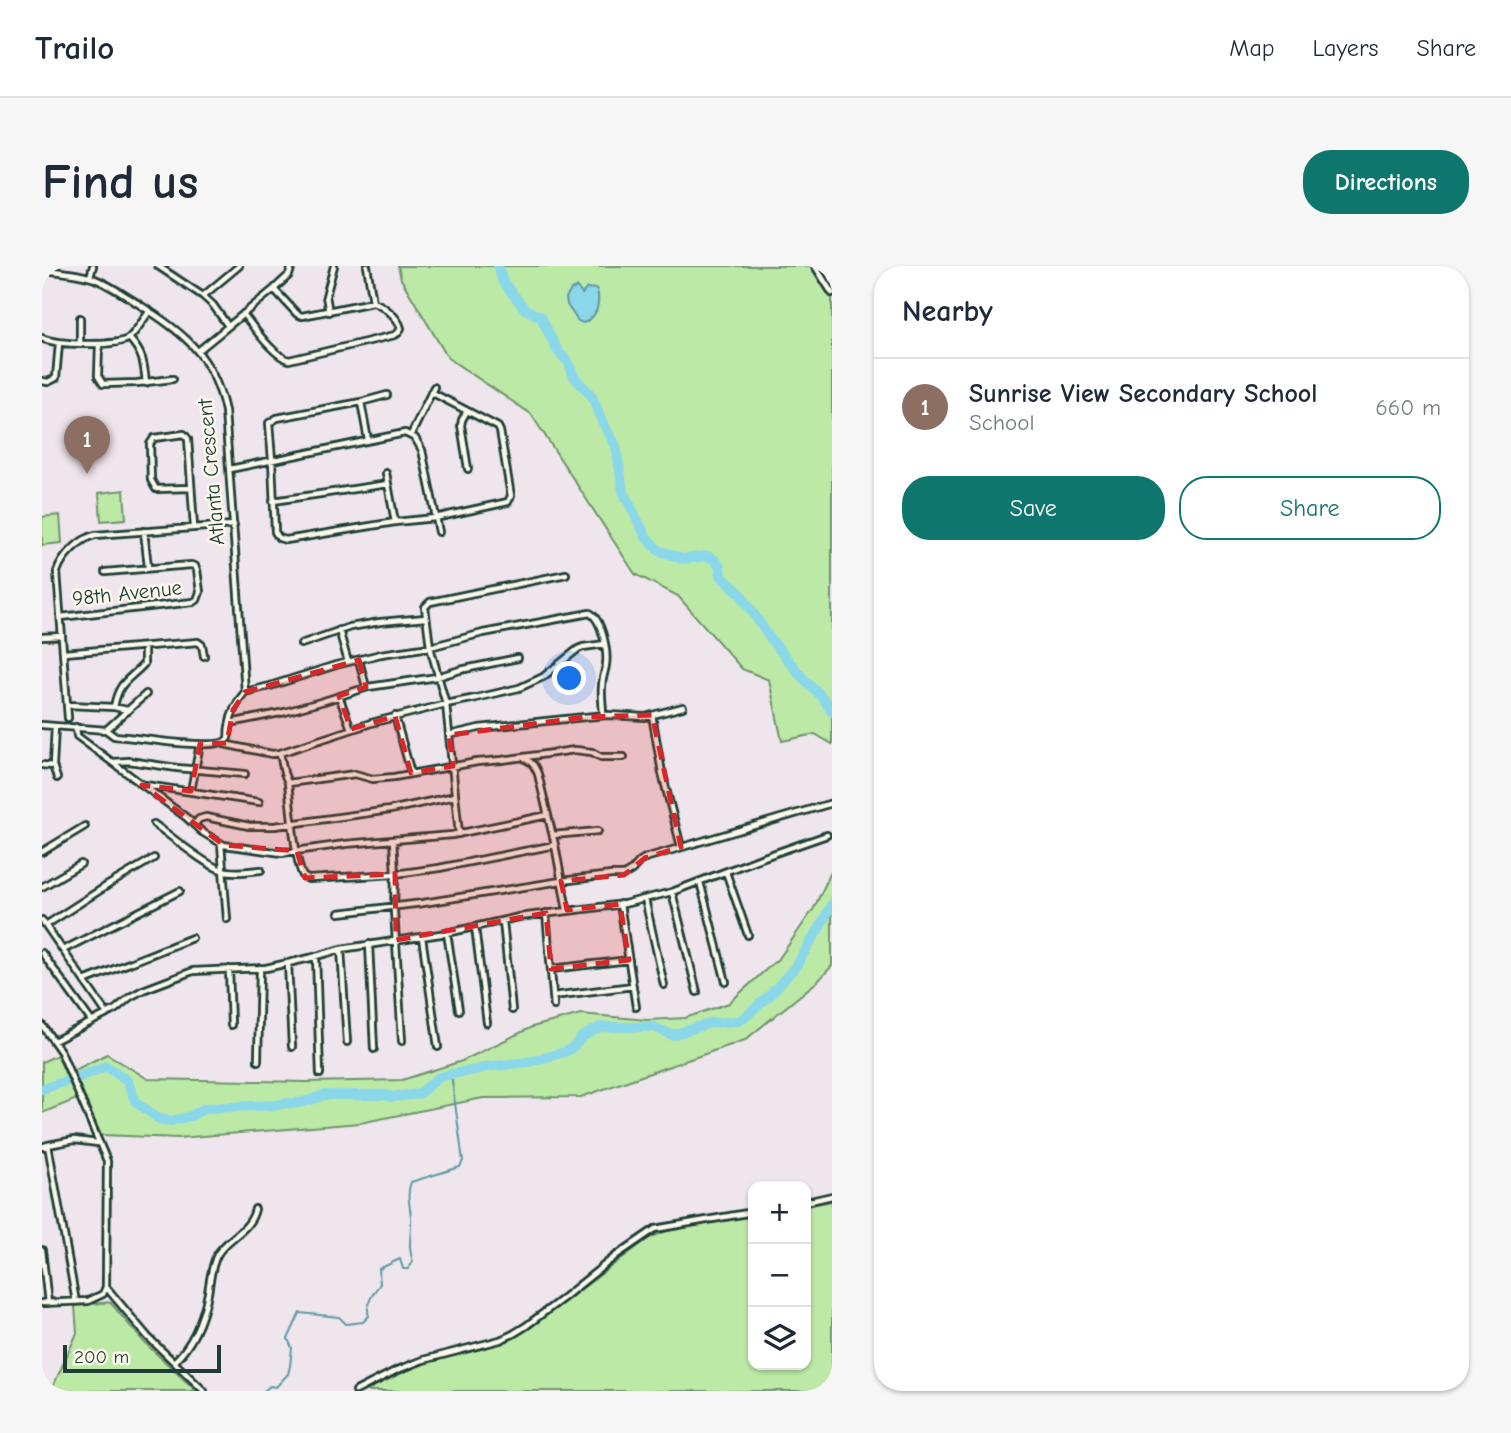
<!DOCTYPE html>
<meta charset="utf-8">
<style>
body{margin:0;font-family:"Comic Neue",sans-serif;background:#f6f6f7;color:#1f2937}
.controls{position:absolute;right:21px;bottom:21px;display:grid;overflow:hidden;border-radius:14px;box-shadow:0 2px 5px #0004}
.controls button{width:63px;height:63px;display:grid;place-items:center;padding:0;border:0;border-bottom:2px solid #e0e1e3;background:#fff;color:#1f2937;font:35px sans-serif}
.scale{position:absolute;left:21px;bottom:18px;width:158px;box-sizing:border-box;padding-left:7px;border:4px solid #1f3d34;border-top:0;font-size:19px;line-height:24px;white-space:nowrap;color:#1f3d34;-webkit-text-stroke:5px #fbf7ec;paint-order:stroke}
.you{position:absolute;left:528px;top:413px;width:24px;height:24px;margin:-18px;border:5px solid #fff;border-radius:50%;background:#1a73e8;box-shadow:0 0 0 10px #1a73e833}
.badge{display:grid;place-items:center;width:46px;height:46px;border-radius:50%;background:#0f766e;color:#fff;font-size:23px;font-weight:700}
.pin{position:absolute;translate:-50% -58px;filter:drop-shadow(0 2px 4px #0008)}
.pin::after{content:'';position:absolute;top:37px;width:24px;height:21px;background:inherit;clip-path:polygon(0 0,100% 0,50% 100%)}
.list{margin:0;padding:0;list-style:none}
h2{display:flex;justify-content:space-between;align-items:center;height:91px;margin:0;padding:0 28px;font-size:30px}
h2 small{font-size:23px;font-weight:400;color:#747a83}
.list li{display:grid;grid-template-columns:46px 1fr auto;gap:21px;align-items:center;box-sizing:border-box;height:98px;padding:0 28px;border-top:2px solid #e0e1e3}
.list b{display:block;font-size:26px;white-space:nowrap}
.list p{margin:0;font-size:23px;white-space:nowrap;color:#747a83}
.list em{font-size:23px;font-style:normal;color:#747a83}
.actions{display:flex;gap:14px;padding:21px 28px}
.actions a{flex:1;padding:16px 0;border:2px solid #0f766e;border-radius:28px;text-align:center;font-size:24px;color:#0f766e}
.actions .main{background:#0f766e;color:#fff}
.icon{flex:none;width:38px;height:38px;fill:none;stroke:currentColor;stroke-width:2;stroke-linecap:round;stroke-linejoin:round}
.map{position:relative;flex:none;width:790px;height:1125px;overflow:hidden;border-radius:28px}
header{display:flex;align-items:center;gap:42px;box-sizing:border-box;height:98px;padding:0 35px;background:#fff;border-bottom:2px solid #e0e1e3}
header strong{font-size:33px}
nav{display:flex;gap:38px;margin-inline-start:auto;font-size:24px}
.intro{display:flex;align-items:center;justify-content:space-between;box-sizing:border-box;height:168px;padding:0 42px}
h1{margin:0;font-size:49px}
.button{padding:18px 32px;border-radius:28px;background:#0f766e;color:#fff;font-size:24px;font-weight:700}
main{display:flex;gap:42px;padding:0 42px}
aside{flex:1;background:#fff;border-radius:28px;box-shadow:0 2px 5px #0004}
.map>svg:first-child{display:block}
</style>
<header>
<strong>Trailo</strong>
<nav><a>Map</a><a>Layers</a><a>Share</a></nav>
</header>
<div class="intro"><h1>Find us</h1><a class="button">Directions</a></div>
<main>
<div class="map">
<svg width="790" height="1125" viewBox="0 0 790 1125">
<rect width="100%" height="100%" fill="#efe6ed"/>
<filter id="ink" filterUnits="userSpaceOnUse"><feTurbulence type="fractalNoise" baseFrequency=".0143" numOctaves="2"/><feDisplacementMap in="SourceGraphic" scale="14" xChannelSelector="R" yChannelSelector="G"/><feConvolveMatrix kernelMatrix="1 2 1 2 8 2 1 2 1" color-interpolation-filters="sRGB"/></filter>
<g filter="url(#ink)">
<!-- green -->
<path fill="#bde9a6" stroke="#6e936d" stroke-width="2" d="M 356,0 L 770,0 L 790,32 L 790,478 L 773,468 L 740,475 L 727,414 L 700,403 L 636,330 L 593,308 L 489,148 L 406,92 L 359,13 Z
M 82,224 L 84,253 L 59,255 L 57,227 Z
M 18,249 L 20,277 L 0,279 L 0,251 Z
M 790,604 L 790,700 L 776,715 L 703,774 L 539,831 L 441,832 L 318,857 L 136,872 L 59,869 L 31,805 L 65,788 L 106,813 L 264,816 L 360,814 L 420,795 L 490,761 L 539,748 L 605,754 L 643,752 L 687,737 L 738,691 L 772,642 Z
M 15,789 L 35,833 L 0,847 L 0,796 Z
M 790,935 L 790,1123 L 788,1125 L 322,1125 L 379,1098 L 442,1082 L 467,1072 L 490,1060 L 607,972 L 625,965 L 711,949 L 711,1099 L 764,1099 L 764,940 Z
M 68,1036 L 102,1076 L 154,1125 L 9,1125 L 35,1067 L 33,1040 Z"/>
<!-- water -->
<path fill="#8ad7e9" stroke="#5f99a1" stroke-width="2" d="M 535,21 L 540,28 L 545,22 L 555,23 C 558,37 556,51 541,57 L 536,55 L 525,39 L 524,32 L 529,24 Z"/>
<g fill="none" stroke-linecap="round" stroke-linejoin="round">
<!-- stream -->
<path stroke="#5f99a1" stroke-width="2" d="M 222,1125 L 228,1120 L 234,1121 L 246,1108 L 248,1100 L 250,1082 L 246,1073 L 258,1047 L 297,1051 L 304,1058 L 321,1056 L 327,1050 C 323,1038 331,1027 338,1018 L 337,1003 L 358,993 L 361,1003 L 366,1003 L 371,996 C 365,978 370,969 369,951 C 368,938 364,929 369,916 L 418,901 L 421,895 L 409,808"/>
<!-- river -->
<path stroke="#8ad7e9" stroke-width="10" d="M 456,0 L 461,16 L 483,43 L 499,51 L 514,82 L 519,89 L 526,95 L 532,111 L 550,130 L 560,155 L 574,180 L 581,225 L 604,271 L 616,284 L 640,293 L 666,290 L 673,294 L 678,301 L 679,310 L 698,327 L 727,371 L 761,412 L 781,432 L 790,446
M 0,823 L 37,811 L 64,800 L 85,814 L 94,836 L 117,853 L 129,855 L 149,850 L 163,842 L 236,839 C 244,836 248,838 256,837 C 264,836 273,833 281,829 L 344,829 L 349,831 L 377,828 L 397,811 L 409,808 L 435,804 L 443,801 L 486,796 L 523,786 L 531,781 L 540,771 L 558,761 L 612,761 L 630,769 L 669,757 L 696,755 L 702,752 L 728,729 L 754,700 L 778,661 L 790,638"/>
<defs>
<path id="street" d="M 116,0 L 161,30 L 171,39 L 186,60
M 325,0 L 331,36
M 773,0 L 790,27
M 0,4 C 17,6 36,7 53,13 C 68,19 82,29 95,37 C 142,67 171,89 183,145 L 203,426
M 48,11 L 51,0
M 161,30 L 197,0
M 287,46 L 284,30 L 292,0
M 201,48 C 212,61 231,90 247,94 L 353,69 L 356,67 L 359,62 C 356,51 341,39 331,36 L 260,50 L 255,48 L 232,23
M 38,52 L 38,77
M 0,72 C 13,79 76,81 87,72 C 95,65 101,53 108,45
M 87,72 C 101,87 102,97 104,117
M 57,78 L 56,110 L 61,118 L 95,117 L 131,113
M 156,85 L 232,23 L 247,9 L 250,0
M 0,115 L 6,116 L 14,112 L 17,77
M 345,129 L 319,136 L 235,152 L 227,157 L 230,194 L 233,266 L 237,272 L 244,274 L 353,256 L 393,252 L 466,236 L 469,230 L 458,165 L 456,161 L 389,126
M 319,136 L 326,174
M 425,145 L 420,154 L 419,159 L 426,203
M 369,169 L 392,121
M 188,203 L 363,167 L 373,172 L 380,184 L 397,266
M 344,207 L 353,256
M 148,222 L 114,223 L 109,214 L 108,178 L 112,172 L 142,168 L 146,173 L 152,261
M 231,235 L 346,218
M 102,265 L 106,301
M 19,351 L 151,336 L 155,334 L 158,326 L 155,304 L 153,300 L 149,299 L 63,306
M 297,364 L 306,396
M 0,371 L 20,370
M 259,378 L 308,361 L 338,356 L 384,352
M 22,387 L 156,376 L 160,379 L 162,390
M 317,394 L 324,421
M 297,430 L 309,463
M 26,439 L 72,441 L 85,444
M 72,441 C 77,415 86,415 102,398 L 102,382
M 610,449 L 620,507 L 639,581
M 353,450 L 369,507
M 26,452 L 15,306 C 20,290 38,273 53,269 L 192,259
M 188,457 L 243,446 L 282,435 L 326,421 L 395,411 L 418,404 L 476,392
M 0,459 L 64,464 L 72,470 C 89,470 180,487 186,472 C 187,469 186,465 187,461 C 189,448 194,436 203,426 L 228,420 L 294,399 L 339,388 L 388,381 L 441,367 L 548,347 C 560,354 566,385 564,399 C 563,406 560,413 560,421 C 559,430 561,440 561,449
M 13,460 L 11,500 L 15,512
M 34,461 L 35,470 L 145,552 L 160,566 L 182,579 L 240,587 L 303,578 L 410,569 L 506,549
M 64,464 L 104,428
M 407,469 L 437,462 L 543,451 L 566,449 L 603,451 L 641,441
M 182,478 L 230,488 L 238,487 L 329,457 L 404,438 L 434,432 L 477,422 L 501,411 L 536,383 L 541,381 L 563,378
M 238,487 L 242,507 L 246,517 C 248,532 253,602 262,611 C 264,612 266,613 267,613 L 353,608 L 397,602 L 513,579
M 483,493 C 491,496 493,501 496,508 L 513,579 L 525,644
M 71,496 L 87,495 L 135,502 L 203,508
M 0,499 L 11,500
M 246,517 L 313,508 L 331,513 L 352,511 L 435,496 L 460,494 L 533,484 L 550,486 L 559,491 L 582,491
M 103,519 L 217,536
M 149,525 L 158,478
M 112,558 C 129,570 163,599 180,604 C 193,608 207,605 219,604
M 152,559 L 157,553 L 164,551 L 207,560 L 233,560 L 348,544 L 413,530
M 417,568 L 404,438 L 388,381 L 383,341 L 388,336 L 524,308
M 511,569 L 556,565
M 351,574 L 353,608 L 352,644 L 360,775
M 179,578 L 185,653
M 0,586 L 43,560
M 684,606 L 706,669
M 658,616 L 684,716
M 0,621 L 39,598
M 630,626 L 655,726
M 603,633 L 622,719
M 578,638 L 594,741
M 297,647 L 381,637 L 519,615 L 569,609 L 582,609 L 590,604 L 598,595 L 603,592 L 790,537
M 504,647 L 512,740
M 0,654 L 65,748
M 461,655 L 470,744
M 4,659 L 66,619 L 112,592
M 433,661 L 445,757
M 405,667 L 417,744
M 380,671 L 396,781
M 327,678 L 332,783
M 299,683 L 305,776
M 21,684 L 138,625
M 0,687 L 50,756
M 274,690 L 278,808
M 246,697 L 250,781
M 187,703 L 189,759
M 509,703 L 587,694
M 42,715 L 150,672
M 511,730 L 591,720
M 0,759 L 19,786 L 65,895 L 64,1021
M 12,775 L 65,748 L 74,743 L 88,731 L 101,724 L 151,705 L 224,702 L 268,692 L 299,683 L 405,667 L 477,651 L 582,638 L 630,626 L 719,592 L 785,569
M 216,795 L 218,702
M 6,879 L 32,874 L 56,877
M 0,881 L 6,879 L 34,1036
M 764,936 L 790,930
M 0,984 L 6,1037
M 64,1021 L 106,1071 L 162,1125
M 0,1037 L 46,1035 L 61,1028 L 64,1021
M 132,1096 C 152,1077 161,1053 166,1027 C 168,1015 169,1001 175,989 C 185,971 208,966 213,943
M 314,1125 L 353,1105 L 381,1094 L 458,1074 L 471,1068 L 484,1060 L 520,1033 L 575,989 L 613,963 L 711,946"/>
</defs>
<!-- street casing -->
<use href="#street" stroke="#1f3d34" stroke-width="10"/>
<!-- street -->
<use href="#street" stroke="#fbf7ec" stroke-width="4.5"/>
</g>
</g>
<!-- marked area -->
<path fill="#d62828" fill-opacity="0.2" stroke="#d62828" stroke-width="5" stroke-dasharray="14 9" stroke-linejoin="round" d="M 317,394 L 324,421 L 297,430 L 309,463 L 353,450 L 369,507 L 411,500 L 407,469 L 543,451 L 610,449 L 639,581 L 603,592 L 582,609 L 519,615 L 525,644 L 578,638 L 587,694 L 509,703 L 504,647 L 354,674 L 353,608 L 263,612 L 255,585 L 182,579 L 100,519 L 149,525 L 158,478 L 185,477 L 191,444 L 203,426 Z"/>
<g text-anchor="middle" stroke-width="5" stroke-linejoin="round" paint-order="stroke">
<!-- street labels -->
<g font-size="21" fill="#1f3d34" stroke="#fbf7ec">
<text transform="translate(169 206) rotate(-95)" y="7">Atlanta Crescent</text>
<text transform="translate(85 327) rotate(-6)" y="7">98th Avenue</text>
</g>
</g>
</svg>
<div class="controls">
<button>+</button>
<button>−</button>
<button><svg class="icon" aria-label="layers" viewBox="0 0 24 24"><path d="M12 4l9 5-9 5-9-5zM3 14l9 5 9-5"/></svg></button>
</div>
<div class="scale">200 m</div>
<div class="you"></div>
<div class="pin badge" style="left:45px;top:208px;background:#8d6e63">1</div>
</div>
<aside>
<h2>Nearby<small></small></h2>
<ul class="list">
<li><span class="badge" style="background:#8d6e63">1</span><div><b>Sunrise View Secondary School</b><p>School</p></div><em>660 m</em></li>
</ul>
<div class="actions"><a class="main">Save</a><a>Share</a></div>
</aside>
</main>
